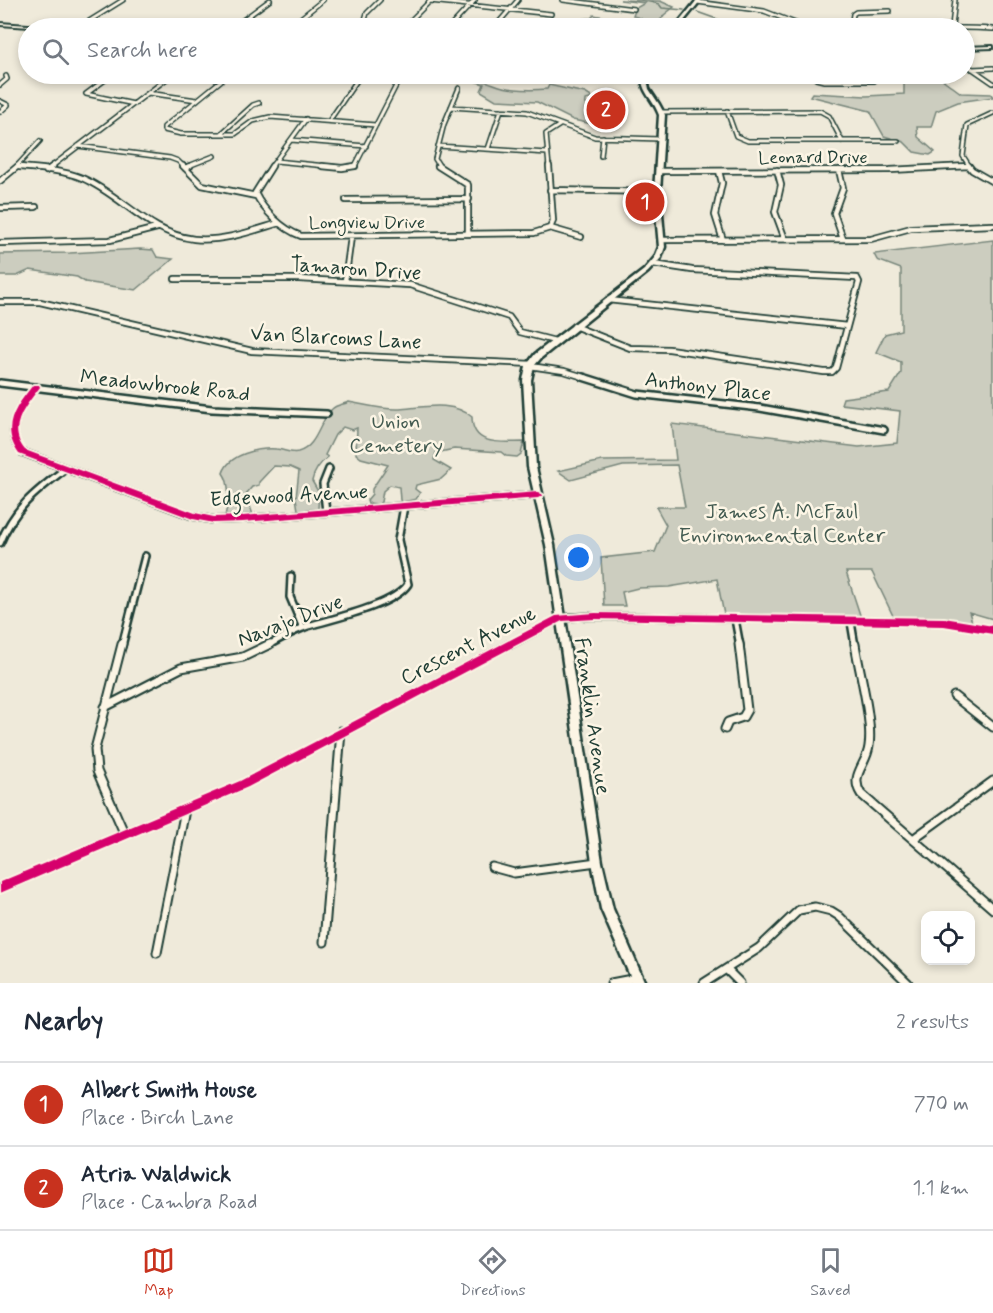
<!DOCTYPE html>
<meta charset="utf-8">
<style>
body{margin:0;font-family:Mynerve,sans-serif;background:#f6f6f7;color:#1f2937}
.controls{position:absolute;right:18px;bottom:18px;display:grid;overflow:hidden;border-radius:12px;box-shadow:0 3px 9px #0003}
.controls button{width:54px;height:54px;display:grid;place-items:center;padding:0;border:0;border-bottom:2px solid #e0e1e3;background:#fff;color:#1f2937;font:30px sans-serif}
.you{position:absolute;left:579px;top:558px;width:21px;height:21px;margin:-15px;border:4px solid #fff;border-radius:50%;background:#1a73e8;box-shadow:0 0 0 9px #1a73e833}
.badge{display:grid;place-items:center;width:39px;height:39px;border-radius:50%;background:#c8321e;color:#fff;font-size:20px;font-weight:700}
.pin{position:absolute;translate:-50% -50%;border:3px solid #fff;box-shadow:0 2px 6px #0006}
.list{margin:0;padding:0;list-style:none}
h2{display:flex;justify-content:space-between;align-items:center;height:78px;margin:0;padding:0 24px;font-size:26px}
h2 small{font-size:20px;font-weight:400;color:#747a83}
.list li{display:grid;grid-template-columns:39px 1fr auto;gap:18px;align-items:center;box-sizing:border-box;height:84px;padding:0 24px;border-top:2px solid #e0e1e3}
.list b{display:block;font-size:22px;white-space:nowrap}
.list p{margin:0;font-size:20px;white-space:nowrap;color:#747a83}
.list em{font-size:20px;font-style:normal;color:#747a83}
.icon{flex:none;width:33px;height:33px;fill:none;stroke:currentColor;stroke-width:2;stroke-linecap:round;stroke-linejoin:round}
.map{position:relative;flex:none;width:993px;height:983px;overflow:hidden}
.search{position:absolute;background:#fff;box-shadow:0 3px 9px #0003;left:18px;right:18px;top:18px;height:66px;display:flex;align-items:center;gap:15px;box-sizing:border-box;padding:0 21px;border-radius:33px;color:#747a83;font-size:22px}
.sheet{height:246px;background:#fff}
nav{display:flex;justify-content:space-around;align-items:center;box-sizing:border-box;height:84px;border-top:2px solid #e0e1e3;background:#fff;font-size:16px;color:#747a83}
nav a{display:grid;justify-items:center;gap:3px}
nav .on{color:#c8321e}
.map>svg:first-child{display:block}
</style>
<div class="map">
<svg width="993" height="983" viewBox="0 0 993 983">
<rect width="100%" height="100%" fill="#efeada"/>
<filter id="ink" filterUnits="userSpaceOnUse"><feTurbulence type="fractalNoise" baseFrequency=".0167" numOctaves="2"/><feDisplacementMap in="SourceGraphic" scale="12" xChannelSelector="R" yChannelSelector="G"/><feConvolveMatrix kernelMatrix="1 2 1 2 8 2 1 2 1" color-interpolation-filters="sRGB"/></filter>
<g filter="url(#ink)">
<!-- green -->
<path fill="#cccdbf" stroke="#76857a" stroke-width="1.5" d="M 620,0 L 660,1 L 674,7 L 664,15 L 655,28 L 633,28 L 579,21 L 580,19 L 591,18 L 594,15 L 633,22 L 640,18 L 633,16 L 636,8 L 645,3 Z
M 904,74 L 938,76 L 961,93 L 991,94 L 993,97 L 958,102 L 936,111 L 931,127 L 917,127 L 918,137 L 935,152 L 930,155 L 914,152 L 904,142 L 884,136 L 870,111 L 810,96 L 812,93 L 866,96 L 904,94 Z
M 479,80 C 489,81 494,85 503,87 C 516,90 533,90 547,89 L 549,85 L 585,93 L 593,98 L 586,100 L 585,116 L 597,125 L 573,120 L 537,102 L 496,100 L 481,91 L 484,84 L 477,82 Z
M 993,240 L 993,619 L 969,612 L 973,625 L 896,622 L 872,572 L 846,572 L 863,624 L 725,620 L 717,579 L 669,587 L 638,588 L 622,592 L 625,606 L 604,606 L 601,558 L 655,552 L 666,525 L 656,507 L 685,507 L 677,465 L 623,466 L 571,480 L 558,471 L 602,461 L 676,460 L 672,424 L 859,447 L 897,443 L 900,411 L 841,404 L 843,398 L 889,392 L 901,373 L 901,362 L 876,352 L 885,334 L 901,330 L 901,269 L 877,260 L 874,254 Z
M 140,249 L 153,250 L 157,257 L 173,259 L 136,290 L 85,282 L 77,277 L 30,270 L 17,276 L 0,276 L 0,254 L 70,253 Z
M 349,402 C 366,405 383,410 400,409 C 424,407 453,400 472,417 C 472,447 502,442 524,442 L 521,454 L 517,457 L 506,456 L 501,452 L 454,449 L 436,453 L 434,460 L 451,470 L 441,479 L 416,485 L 415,489 L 420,493 L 416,499 L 403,502 L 400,500 L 399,487 L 390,485 L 383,491 L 381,502 L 378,504 L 368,503 L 367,500 L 372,494 L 372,489 L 388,465 L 361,458 L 356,454 L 357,428 L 352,430 L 343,427 L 335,435 L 325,455 L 328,457 C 319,464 314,471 312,481 L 319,493 L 318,509 L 302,512 L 298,510 L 296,498 L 299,471 L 290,467 L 274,466 L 259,482 L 259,485 L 252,487 L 246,494 L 253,515 L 225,516 C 228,504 231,484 223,473 C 229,454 258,448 276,449 C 283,449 290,454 298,452 C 318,446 319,421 332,409 C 337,404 343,405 349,402 Z"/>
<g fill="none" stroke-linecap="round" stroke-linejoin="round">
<!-- stream -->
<path stroke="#6c7d71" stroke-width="1.5" d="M 641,0 L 659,4 L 662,8 L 684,10
M 697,12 L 742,28"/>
<defs>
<path id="street-far3" d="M 563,0 L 634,9
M 430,1 L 551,14
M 697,2 L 764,11 L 808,28
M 498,24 L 540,28
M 851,26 C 898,30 946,26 993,29
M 952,26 L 955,0
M 78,28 L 123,0
M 232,28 L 270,0
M 296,28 L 297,21 L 323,0
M 359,28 L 364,23 L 367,13 L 380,0
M 403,28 L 431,0
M 449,28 L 475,0
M 494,28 L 518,0
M 851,28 L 853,14 L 856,12 L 890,11
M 964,63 L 993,83
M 972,69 L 993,68
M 113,74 L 86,94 L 134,104
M 229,74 L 164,127 L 164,130 L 181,134 L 235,134 L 253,121 L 270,117 L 376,125
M 245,74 L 299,80
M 813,74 L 816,79 L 824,81 L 874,81
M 0,85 L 7,79 L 6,76
M 148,93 L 197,100
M 0,101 L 8,105 L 0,112
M 451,107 L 527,112 L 595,137 L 660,139
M 727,111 L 736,136 L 748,141 L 898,141
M 661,112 L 820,111 L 829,116 L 842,141
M 329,121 L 360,76 L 400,77
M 222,133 L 253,105 L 259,103
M 291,140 L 366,146
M 78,146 L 170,158 L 178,161 L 184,167
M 438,146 L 547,153
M 488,149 L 501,110
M 601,156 L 603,137
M 276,161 L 336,167
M 16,167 L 40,141
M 19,167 L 22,167
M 51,167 L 173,74
M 186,167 L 214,156
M 271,167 L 306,119
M 346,167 L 355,166 L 402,74
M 440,167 L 435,159 L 444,124 L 459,88
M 549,167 L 546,134 L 560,125
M 942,167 L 969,166
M 970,167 L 963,156 L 967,125 L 993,113"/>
<path id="street-far2" d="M 183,166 L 202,185 L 256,196
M 272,166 L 255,193 C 264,211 282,229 301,236 L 534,233 L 550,228
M 322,166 L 342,168 L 355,166
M 438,166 L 468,185 L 468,234
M 549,166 L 553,221 L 550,228
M 969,166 L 972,170 L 993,182
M 19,167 C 40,169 62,170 82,178 C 122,195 149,234 194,239 C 223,242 252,231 279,223
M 185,168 L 190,166
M 777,170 L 781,185 L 775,212 L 785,239
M 839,170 L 843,188 L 834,213 L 843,239
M 46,171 L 53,166
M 658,171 L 890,170 L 969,166
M 719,171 L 722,183 L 715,215 L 723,240
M 0,181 L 18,166
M 550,190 L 657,192
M 346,200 L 469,199
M 0,208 L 36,207
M 550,228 L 581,237
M 662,240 L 871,239 L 911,228 L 993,225
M 0,243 L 110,240 L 157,228
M 175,279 L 299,279 L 410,285 L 509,317 L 520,332 L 555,341
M 345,281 L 351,237
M 608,300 L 847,326
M 0,302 L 40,302 L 252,351 L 532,364
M 574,326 L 630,348 L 669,349 L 824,372 L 832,372 L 836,368 L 859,282 L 857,278 L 692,270 L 653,264
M 530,366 L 564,371 L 587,378"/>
<path id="street-far1" d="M 583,377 L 637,394 L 760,408 L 884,430
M 0,383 L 212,409 L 327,414
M 36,387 C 20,407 3,429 22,452 L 193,516 L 214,520 L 243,519 L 538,495
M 326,512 L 323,484 L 329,469
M 0,543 C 15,507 35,492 65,469
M 291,576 L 290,597 L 303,628
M 735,619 L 740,646
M 851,622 L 855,646
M 122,646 L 145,556
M 267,646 C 279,639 292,632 305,627 C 331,619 394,606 408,584 L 398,540 L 404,506
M 508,646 L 560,618 L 595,616 L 944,622 L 993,630"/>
<path id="street" d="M 122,644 L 95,749 L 97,771 L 125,835
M 855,644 C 859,670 873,722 869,746 C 867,765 849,775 861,794 L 993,909
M 954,696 L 993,727
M 105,707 L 181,668 L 243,657 L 270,644
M 725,729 L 728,722 L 743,717 L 747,710 L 739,644
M 913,839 L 993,781
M 492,867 L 514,873 L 597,862
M 0,888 L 244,784 L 510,644
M 324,942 L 341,731
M 157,953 L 185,810
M 727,970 L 740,983
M 611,983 L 637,978
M 704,983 L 759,948 L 799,910 L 815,907 L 831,911 L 839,916 L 908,983"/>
<path id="secondary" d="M 0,23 L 56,27 L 58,28 L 45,28 L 0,25 Z
M 993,46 L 993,48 L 964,49 L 964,47 Z
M 608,74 L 644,74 L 723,76 L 745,74 L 757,74 L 755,75 L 723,78 L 610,75 Z"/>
<path id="primary" d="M 697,0 L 701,0 L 678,28 L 674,28 Z
M 641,74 L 646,74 L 649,89 L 659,104 L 665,115 L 660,192 L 665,247 L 661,258 L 648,272 L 541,358 L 534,366 L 531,380 L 536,467 L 554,545 L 602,862 L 613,909 L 645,983 L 633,983 L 601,909 L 592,862 L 546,545 L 528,467 L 523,380 L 526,366 L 535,354 L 644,270 L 655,257 L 659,247 L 654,192 L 659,115 C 653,98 642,94 641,74 Z"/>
</defs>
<!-- street-far3 casing -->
<use href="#street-far3" stroke="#1f3d34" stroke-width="6"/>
<!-- street-far2 casing -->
<use href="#street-far2" stroke="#1f3d34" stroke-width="8"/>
<!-- street-far1 casing -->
<use href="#street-far1" stroke="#1f3d34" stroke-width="10"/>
<!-- street casing -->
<use href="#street" stroke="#1f3d34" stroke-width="11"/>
<!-- secondary casing -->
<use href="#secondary" stroke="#1f3d34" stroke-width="4"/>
<!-- primary casing -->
<use href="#primary" stroke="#1f3d34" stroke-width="5"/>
<!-- street-far3 -->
<use href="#street-far3" stroke="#fcf5e5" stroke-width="3"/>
<!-- street-far2 -->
<use href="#street-far2" stroke="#fcf5e5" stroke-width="4.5"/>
<!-- street-far1 -->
<use href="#street-far1" stroke="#fcf5e5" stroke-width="5"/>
<!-- street -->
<use href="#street" stroke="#fcf5e5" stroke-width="7"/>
<!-- secondary -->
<use href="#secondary" fill="#fcf5e5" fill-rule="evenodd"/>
<!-- primary -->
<use href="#primary" fill="#fcf5e5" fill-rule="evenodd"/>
<defs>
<path id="cycleway" d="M 33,385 L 39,385 L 40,387 C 26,406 6,427 25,450 L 195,513 L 214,517 L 243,516 L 538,492 L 543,495 L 538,498 L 243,522 L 214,523 L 193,519 L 19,454 C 0,427 15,408 33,385 Z
M 595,613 L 944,618 L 993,626 L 993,634 L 944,626 L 595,619 L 562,621 L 248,787 L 0,893 L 0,882 L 240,781 L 556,616 Z"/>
</defs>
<!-- cycleway casing -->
<use href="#cycleway" stroke="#fcf5e5" stroke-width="4"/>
<!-- cycleway -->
<use href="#cycleway" fill="#d6006c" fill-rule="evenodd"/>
</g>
</g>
<g text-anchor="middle" stroke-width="5" stroke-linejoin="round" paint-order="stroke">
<!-- far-street labels -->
<g font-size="18" fill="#1f3d34" stroke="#fcf5e5">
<text x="813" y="163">Leonard Drive</text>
<text x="367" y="228">Longview Drive</text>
</g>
<!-- street labels -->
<g font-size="21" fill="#1f3d34" stroke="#fcf5e5">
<text transform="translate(356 268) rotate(4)" y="7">Tamaron Drive</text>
<text transform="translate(336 337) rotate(3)" y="7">Van Blarcoms Lane</text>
<text transform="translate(165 385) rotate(6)" y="7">Meadowbrook Road</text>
<text transform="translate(708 386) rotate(7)" y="7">Anthony Place</text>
<text transform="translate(289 495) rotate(-3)" y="7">Edgewood Avenue</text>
<text transform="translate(290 620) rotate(-21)" y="7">Navajo Drive</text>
<text transform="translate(468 645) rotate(-27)" y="7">Crescent Avenue</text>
<text transform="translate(593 716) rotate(82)" y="7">Franklin Avenue</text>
</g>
<!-- park labels -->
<g font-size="21" fill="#425a50" stroke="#fcf5e5">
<text x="396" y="428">Union<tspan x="396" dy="24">Cemetery</tspan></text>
<text x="782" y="518">James A. McFaul<tspan x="782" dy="24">Environmental Center</tspan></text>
</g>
</g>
</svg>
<div class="controls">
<button><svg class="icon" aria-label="locate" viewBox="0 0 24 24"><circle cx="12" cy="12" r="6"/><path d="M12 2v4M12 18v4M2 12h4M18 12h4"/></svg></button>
</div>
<div class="you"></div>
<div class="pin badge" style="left:645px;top:202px">1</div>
<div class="pin badge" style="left:606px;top:110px">2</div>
<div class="search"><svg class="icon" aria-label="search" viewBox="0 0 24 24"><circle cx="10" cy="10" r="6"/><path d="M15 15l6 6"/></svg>Search here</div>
</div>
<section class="sheet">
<h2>Nearby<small>2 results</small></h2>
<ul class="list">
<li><span class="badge">1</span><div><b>Albert Smith House</b><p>Place · Birch Lane</p></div><em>770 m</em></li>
<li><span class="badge">2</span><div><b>Atria Waldwick</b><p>Place · Cambra Road</p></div><em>1.1 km</em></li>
</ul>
</section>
<nav>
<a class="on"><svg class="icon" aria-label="map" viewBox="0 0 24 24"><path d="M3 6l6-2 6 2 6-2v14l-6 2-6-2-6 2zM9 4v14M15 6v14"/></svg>Map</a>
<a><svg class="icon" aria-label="directions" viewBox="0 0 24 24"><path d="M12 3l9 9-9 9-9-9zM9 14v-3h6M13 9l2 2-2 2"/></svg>Directions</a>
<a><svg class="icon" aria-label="saved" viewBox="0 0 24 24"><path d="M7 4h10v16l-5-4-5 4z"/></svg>Saved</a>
</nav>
